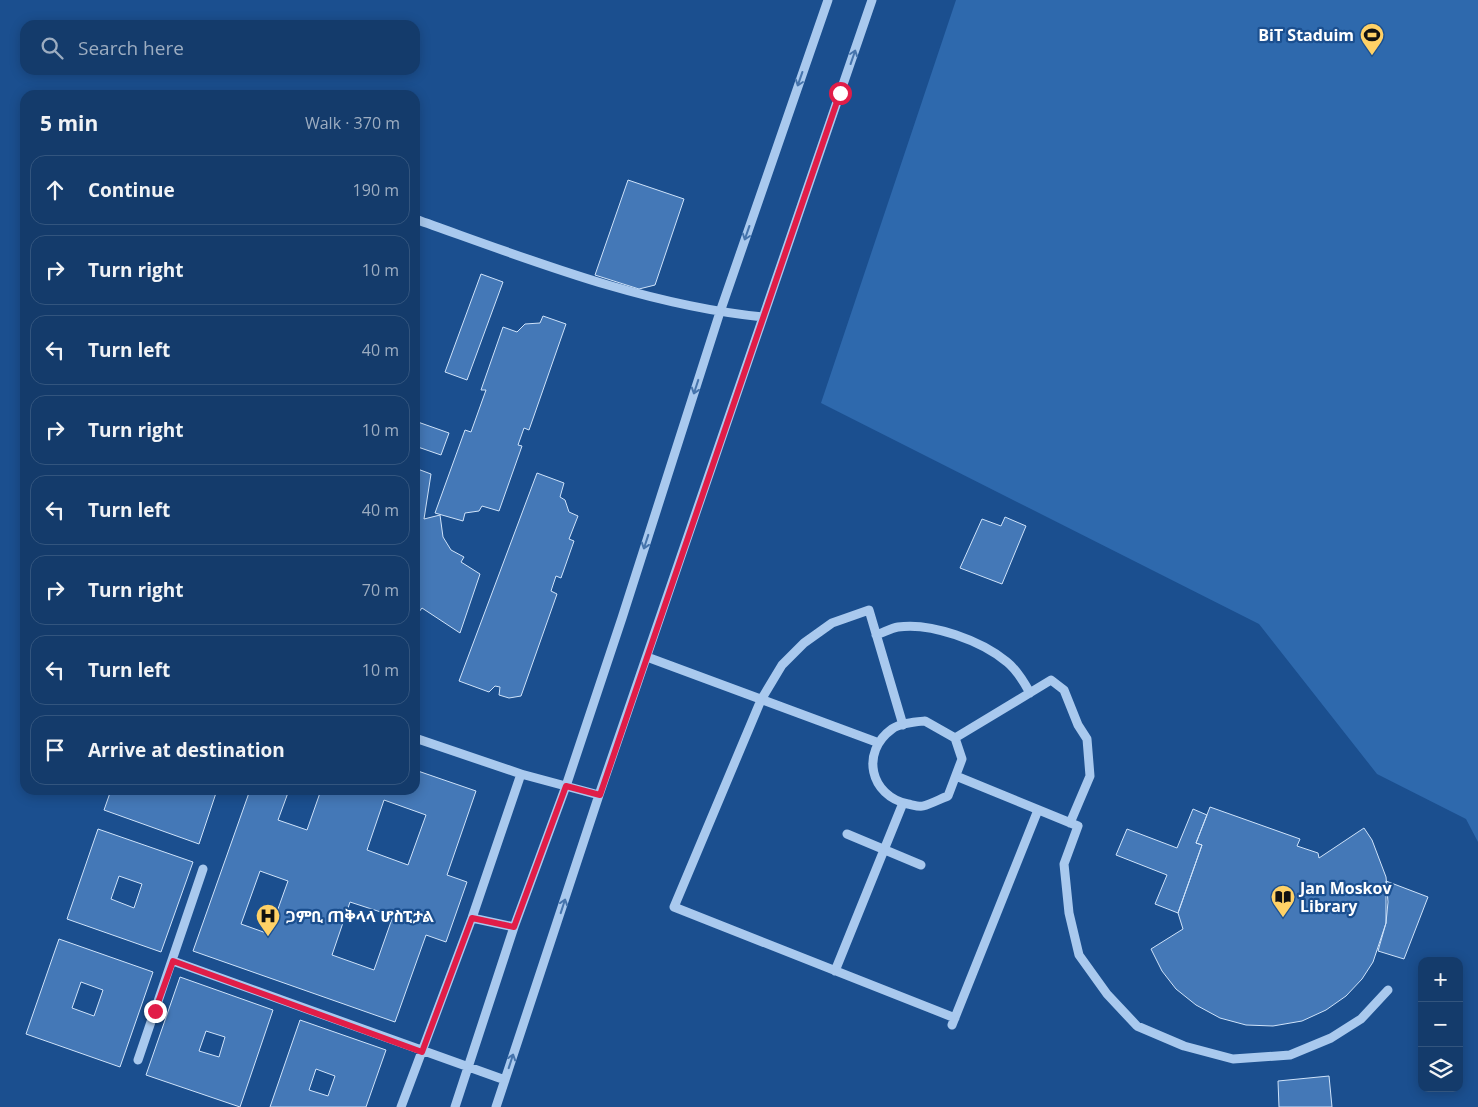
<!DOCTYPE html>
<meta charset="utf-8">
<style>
body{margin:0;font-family:"Open Sans","Noto Sans Ethiopic",sans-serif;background:#214673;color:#f1f3f6}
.controls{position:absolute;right:15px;bottom:15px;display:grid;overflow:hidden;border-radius:10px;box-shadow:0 2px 12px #0003}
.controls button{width:45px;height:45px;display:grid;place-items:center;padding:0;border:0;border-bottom:1px solid #33557e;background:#143b6b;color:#f1f3f6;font:25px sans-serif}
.stop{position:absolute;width:15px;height:15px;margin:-11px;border:4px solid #e11d48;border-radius:50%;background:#fff}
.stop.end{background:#e11d48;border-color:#fff;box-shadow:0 1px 5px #0008}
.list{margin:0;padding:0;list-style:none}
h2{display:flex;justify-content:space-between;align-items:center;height:65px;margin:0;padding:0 20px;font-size:21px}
h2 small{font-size:16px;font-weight:400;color:#9dadc1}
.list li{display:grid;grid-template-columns:32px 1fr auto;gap:15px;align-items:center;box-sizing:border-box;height:70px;margin:0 10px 10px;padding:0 10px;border:1px solid #33557e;border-radius:15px}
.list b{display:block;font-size:19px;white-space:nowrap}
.list em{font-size:16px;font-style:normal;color:#9dadc1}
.icon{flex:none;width:28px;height:28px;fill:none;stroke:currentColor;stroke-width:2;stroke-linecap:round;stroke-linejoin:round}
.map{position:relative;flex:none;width:1478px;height:1107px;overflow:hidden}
.search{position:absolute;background:#143b6b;box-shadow:0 2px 12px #0003;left:20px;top:20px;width:400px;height:55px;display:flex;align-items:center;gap:12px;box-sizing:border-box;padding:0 18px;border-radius:15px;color:#9dadc1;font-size:19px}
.panel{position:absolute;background:#143b6b;box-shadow:0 2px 12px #0003;left:20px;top:90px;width:400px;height:705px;border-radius:15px}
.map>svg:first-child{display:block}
</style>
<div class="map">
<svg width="1478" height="1107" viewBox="0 0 1478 1107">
<rect width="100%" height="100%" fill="#1b4f8f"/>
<!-- green -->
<path fill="#2e69ad" d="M 956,0 L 1478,0 L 1478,842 L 1466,819 L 1377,774 L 1259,624 L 821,403 Z"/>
<!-- building -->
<path fill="#4478b7" stroke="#cfe3fa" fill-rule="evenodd" d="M 628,180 L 684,199 L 655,285 L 639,289 L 595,275 Z
M 481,274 L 503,282 L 467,380 L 445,372 Z
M 543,316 L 566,324 L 529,430 L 524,428 L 518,445 L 522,446 L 499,511 L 482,506 L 479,511 L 465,513 L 463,521 L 435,513 L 465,430 L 471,432 L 486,390 L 481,390 L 503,327 L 517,332 L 525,324 L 540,323 Z
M 415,421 L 449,433 L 441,455 L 415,446 Z
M 415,468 L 431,474 L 424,519 L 440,515 L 443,537 L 451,550 L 464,557 L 461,562 L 480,574 L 460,633 L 422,608 L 415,617 Z
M 537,473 L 564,483 L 560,497 L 565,500 L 569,512 L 578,516 L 569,539 L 574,541 L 561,578 L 556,576 L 551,591 L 557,594 L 521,696 L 509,698 L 499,695 L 500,687 L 495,686 L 489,692 L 459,681 Z
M 1005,517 L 1026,526 L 1002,584 L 960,568 L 982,519 L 1001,526 Z
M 415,770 L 476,791 L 447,875 L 467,882 L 446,942 L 426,935 L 395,1022 L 193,951 L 250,790 L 289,790 L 278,820 L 307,830 L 321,790 L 415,790 ZM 384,800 L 426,815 L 408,865 L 367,850 ZM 260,871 L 288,881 L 269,934 L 241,924 ZM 350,902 L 393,916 L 374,970 L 332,955 Z
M 111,790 L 163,790 L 174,794 L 175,790 L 217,790 L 199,844 L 104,810 Z
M 1210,807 L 1300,839 L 1297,846 L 1318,853 L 1319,858 L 1364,828 L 1372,840 L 1386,877 L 1388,902 L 1386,923 L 1373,962 L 1362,979 L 1346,996 L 1326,1010 L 1302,1021 L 1273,1026 L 1246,1025 L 1220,1018 L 1196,1005 L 1176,989 L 1162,971 L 1151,949 L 1183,929 L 1178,913 L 1202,845 L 1196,843 Z
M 1193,809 L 1207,815 L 1196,843 L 1202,845 L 1178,913 L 1155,904 L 1167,875 L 1116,855 L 1127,829 L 1177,848 Z
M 98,829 L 193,862 L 161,952 L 67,919 ZM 119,876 L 142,884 L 134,908 L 111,899 Z
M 1386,881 L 1428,897 L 1404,959 L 1378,951 L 1386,923 Z
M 59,939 L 153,972 L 120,1067 L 26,1034 ZM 81,982 L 103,990 L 94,1016 L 72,1008 Z
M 180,977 L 273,1010 L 240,1107 L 146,1075 ZM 206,1031 L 225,1037 L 219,1057 L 199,1051 Z
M 300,1020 L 386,1050 L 366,1107 L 270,1107 ZM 316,1069 L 335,1076 L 328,1096 L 309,1090 Z
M 1329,1076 L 1332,1107 L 1279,1107 L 1278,1081 Z"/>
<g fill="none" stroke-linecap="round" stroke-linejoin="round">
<!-- minor -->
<path stroke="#a9c9ee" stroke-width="9" d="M 415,219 C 528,259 643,305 763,317
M 876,635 C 883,633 891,628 898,627 C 931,622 982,641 1007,662 C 1017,670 1024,682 1030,693
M 647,657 L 879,743
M 925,721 L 955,738 L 962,759 L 948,796 C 940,799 931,804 923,806 C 919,807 913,805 908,804 C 870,796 860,752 892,729 C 900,723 914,722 925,721 Z
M 903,725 L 869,610 L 832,623 L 804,643 L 782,665 L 761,700 L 674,907 L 955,1018
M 415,738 L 521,774 L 599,795
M 955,738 L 1051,680 L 1064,690 L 1078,725 L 1087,739 L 1090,776 L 1070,823
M 956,776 L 1078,826 L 1064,864 L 1069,913 L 1079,955 L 1107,994 L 1137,1026 L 1184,1046 L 1233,1059 L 1290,1055 L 1331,1038 L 1361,1019 L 1388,990
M 847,834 L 921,865
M 472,918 L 514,927
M 173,961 L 505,1080
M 835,971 L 903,803
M 952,1025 L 1038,810
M 138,1060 L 203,869
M 401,1107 L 472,918 L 521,774
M 455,1107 L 514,927 L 566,786 L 622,618 L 720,312 L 828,0
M 496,1107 L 599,795 L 872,0"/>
</g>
<!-- one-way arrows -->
<defs><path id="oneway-shaft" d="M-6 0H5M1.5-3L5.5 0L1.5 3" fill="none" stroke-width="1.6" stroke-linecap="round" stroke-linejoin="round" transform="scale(1.25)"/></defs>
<g stroke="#4674ac">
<use href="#oneway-shaft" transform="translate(853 57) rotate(-71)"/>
<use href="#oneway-shaft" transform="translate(800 79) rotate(109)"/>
<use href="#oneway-shaft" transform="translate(747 233) rotate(109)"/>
<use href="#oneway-shaft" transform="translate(696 387) rotate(108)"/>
<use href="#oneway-shaft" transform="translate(646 542) rotate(108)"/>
<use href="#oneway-shaft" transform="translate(563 906) rotate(-72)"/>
<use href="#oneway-shaft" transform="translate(511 1061) rotate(-72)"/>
</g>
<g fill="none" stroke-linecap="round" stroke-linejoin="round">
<!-- route -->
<path stroke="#e11d48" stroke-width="6" d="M 155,1011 L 173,961 L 422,1052 L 472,918 L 514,927 L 566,786 L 600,795 L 840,93"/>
</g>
<!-- icons -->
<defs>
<symbol id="stadium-pin" viewBox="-11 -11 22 30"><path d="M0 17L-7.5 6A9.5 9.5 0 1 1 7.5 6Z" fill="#ffd166" stroke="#1b4f8f"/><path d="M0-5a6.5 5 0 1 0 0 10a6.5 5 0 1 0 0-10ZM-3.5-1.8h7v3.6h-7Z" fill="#111"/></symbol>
<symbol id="library-pin" viewBox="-11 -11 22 30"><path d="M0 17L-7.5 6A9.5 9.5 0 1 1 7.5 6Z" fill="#ffd166" stroke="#1b4f8f"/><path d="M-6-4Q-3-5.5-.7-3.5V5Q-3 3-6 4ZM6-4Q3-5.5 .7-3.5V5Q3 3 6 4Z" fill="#111"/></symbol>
<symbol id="hospital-pin" viewBox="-11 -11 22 30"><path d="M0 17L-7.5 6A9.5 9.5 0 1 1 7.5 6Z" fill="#ffd166" stroke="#1b4f8f"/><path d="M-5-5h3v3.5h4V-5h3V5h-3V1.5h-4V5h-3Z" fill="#111"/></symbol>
</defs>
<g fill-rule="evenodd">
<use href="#stadium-pin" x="1358" y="21" width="28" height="38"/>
<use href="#library-pin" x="1269" y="883" width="28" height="38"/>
<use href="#hospital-pin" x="254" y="902" width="28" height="38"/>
</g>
<g text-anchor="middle" stroke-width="4.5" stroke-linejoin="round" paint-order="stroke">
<!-- poi labels -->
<g font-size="16" font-weight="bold" fill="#fff" stroke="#1b4f8f" text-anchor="start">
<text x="1354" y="41" text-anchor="end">BiT Staduim</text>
<text x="1300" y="894">Jan Moskov<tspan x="1300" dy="18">Library</tspan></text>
<text x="286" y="922">ጋምቢ ጠቅላላ ሆስፒታል</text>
</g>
</g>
</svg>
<div class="controls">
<button>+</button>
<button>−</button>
<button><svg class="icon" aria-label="layers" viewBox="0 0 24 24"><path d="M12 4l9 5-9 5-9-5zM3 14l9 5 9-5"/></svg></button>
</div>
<div class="stop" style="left:840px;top:93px"></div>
<div class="stop end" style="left:155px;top:1011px"></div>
<div class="search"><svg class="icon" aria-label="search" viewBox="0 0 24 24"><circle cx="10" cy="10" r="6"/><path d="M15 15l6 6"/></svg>Search here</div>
<section class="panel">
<h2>5 min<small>Walk · 370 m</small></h2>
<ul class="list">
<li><svg class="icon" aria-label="ahead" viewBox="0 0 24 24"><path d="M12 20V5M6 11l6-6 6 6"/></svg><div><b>Continue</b></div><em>190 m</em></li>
<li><svg class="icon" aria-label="right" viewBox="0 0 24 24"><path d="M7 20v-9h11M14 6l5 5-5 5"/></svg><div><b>Turn right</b></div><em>10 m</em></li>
<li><svg class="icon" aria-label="left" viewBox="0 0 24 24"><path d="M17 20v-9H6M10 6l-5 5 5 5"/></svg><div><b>Turn left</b></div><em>40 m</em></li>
<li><svg class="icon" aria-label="right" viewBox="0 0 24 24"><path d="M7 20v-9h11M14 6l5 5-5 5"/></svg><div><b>Turn right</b></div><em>10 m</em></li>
<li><svg class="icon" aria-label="left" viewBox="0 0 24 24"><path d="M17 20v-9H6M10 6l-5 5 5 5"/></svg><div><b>Turn left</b></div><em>40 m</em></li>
<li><svg class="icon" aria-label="right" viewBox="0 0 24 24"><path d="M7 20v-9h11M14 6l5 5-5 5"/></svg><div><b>Turn right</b></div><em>70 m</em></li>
<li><svg class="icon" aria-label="left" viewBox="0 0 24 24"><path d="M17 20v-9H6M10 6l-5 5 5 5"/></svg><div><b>Turn left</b></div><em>10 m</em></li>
<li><svg class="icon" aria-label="arrive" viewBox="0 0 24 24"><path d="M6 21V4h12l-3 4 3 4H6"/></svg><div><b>Arrive at destination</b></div></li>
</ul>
</section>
</div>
